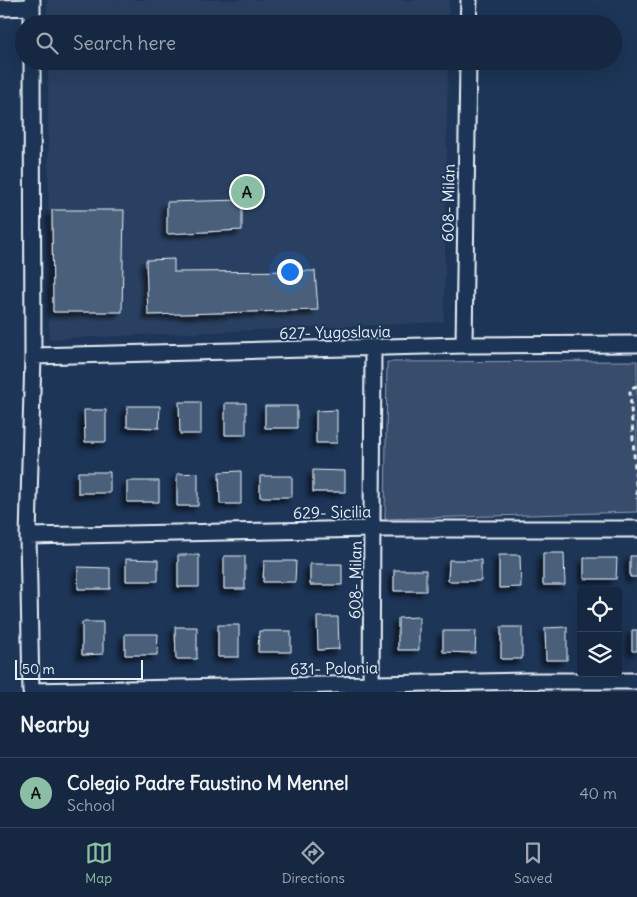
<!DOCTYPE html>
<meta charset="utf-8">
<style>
body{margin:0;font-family:Delius,sans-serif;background:#1f3048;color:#f1f3f6}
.controls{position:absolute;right:15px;bottom:15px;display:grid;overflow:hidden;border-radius:5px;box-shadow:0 5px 20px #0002}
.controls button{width:45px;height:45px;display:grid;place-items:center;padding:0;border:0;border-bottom:1px solid #35445a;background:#162841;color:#f1f3f6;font:25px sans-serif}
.scale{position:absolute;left:15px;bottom:12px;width:128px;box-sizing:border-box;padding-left:5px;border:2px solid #e8f1f8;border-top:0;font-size:14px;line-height:18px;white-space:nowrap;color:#e8f1f8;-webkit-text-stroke:4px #1d3557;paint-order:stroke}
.you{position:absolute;left:289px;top:271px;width:18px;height:18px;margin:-12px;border:4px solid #fff;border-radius:50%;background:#1a73e8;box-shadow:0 0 0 8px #1a73e833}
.badge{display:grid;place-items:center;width:32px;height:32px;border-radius:50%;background:#8abfa5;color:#111;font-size:16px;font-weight:700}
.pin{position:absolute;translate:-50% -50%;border:2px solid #fff;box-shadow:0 1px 5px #0006}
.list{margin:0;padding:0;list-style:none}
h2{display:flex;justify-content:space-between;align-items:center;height:65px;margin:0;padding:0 20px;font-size:21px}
h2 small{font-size:16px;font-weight:400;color:#9ea6b1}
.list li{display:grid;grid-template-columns:32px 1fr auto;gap:15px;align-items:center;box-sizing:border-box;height:70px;padding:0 20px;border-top:1px solid #35445a}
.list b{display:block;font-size:19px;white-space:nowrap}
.list p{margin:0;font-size:16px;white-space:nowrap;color:#9ea6b1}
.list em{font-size:16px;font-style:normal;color:#9ea6b1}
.icon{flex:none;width:28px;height:28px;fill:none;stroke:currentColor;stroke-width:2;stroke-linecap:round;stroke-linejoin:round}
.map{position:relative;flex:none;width:637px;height:692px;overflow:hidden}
.search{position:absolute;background:#162841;box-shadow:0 5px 20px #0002;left:15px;right:15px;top:15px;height:55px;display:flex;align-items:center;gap:12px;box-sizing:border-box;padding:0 18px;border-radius:28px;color:#9ea6b1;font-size:19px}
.sheet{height:135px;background:#162841}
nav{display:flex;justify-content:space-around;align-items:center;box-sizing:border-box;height:70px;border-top:1px solid #35445a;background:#162841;font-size:14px;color:#9ea6b1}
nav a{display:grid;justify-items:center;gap:2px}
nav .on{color:#8abfa5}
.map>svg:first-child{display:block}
</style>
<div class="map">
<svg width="637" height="692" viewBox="0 0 637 692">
<defs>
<filter id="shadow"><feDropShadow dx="-4.5" dy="4.5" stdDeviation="2.5" flood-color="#0009"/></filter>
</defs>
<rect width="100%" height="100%" fill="#1d3557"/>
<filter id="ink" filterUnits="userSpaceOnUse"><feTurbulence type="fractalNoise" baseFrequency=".02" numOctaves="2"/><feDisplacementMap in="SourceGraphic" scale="10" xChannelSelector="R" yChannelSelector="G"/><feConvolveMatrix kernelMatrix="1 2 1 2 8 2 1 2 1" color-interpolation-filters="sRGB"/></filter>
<g filter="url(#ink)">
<!-- built -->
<path fill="#2a4162" d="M 47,0 L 449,0 L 448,24 L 47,24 Z
M 48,61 L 448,61 L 444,322 L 49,339 Z
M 535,688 L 637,688 L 637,692 L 535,692 Z"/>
<!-- green -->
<path fill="#374d6c" stroke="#909fb2" d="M 637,361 L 637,512 L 385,519 L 387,362 Z"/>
<!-- building -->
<path fill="#495e7a" stroke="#e8f1f8" filter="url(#shadow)" d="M 242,200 L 242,230 L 167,234 L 167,202 Z
M 52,210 L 124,210 L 122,312 L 53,312 Z
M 174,259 L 174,272 L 315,271 L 318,310 L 148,315 L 146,260 Z
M 179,402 L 201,402 L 201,434 L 180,434 Z
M 225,403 L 246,403 L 246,435 L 225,435 Z
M 127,406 L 160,406 L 159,428 L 127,427 Z
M 265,406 L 297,406 L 297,428 L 265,428 Z
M 84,410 L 106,410 L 106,442 L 85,442 Z
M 337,410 L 337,443 L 316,443 L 316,411 Z
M 313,470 L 345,471 L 345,492 L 313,492 Z
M 241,471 L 241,504 L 220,504 L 219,472 Z
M 78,472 L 110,472 L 110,493 L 78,493 Z
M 198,473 L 198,506 L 177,506 L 177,474 Z
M 260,476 L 292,476 L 292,497 L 260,497 Z
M 127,481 L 159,481 L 159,502 L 127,502 Z
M 543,553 L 564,553 L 565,585 L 543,585 Z
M 178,555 L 199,555 L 199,587 L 178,587 Z
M 499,555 L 520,555 L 521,587 L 499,588 Z
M 224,556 L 245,556 L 245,589 L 224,589 Z
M 630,556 L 637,556 L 637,577 L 630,577 Z
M 584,558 L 617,558 L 616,579 L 584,579 Z
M 126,559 L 158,560 L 158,581 L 126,581 Z
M 449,560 L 481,560 L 481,581 L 448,581 Z
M 264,561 L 296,561 L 295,582 L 263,582 Z
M 310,564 L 342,564 L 342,585 L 310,585 Z
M 78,567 L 110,568 L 110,589 L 78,589 Z
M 394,570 L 426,570 L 426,591 L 394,591 Z
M 317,617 L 338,617 L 339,649 L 318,650 Z
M 419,617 L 419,650 L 398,650 L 398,618 Z
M 82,622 L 103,622 L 103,654 L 82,655 Z
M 218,625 L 239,625 L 239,657 L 218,657 Z
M 175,627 L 197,627 L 197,659 L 176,659 Z
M 501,627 L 522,627 L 522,659 L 501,659 Z
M 567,627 L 567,660 L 546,660 L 545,628 Z
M 632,630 L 637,630 L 637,651 L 632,651 Z
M 259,631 L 291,631 L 291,652 L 258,652 Z
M 443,631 L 476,631 L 475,653 L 443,652 Z
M 125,634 L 158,634 L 157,655 L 125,655 Z"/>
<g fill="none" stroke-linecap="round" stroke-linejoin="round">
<defs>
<path id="street" d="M 32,0 L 32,24
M 0,8 L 32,7
M 468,24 L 469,0
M 464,345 L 468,61
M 33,356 L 464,345 L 637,344
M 28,536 L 373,529 L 637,529
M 31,691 L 527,681 L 637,681
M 31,692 L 28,536 L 33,356 L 32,61
M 371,692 L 373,349"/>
</defs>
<!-- street casing -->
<use href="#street" stroke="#e8f1f8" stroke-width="19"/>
<!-- path -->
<path stroke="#e8f1f8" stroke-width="3" stroke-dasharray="5 4" stroke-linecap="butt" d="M 637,386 L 631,388 L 630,392 L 637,499"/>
<!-- street -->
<use href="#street" stroke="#1d3557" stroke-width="15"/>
</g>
</g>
<g text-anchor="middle" stroke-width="4" stroke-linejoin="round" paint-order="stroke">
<!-- street labels -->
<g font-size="16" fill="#e8f1f8" stroke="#1d3557">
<text transform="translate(448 203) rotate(-89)" y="6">608- Milán</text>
<text transform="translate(335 332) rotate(-1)" y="6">627- Yugoslavia</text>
<text transform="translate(332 512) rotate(-1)" y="6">629- Sicilia</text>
<text transform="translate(355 580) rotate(-89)" y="6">608- Milan</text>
<text transform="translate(334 668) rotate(-1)" y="6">631- Polonia</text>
</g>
</g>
</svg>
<div class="controls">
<button><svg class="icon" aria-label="locate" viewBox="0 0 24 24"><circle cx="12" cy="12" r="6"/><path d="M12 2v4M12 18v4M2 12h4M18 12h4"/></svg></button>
<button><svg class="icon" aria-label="layers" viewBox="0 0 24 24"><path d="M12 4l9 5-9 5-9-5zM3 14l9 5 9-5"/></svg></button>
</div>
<div class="scale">50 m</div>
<div class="you"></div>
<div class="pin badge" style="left:247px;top:192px">A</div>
<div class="search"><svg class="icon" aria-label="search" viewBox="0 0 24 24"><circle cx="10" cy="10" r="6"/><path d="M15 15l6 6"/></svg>Search here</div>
</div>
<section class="sheet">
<h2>Nearby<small></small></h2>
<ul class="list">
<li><span class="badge">A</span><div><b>Colegio Padre Faustino M Mennel</b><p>School</p></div><em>40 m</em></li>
</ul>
</section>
<nav>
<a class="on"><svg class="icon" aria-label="map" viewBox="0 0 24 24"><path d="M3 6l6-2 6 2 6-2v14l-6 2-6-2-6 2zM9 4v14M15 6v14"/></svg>Map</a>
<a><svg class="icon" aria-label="directions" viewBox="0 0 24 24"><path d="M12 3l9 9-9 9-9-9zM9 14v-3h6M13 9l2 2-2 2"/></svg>Directions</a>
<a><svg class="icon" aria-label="saved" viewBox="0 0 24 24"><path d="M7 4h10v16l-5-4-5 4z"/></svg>Saved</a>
</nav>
